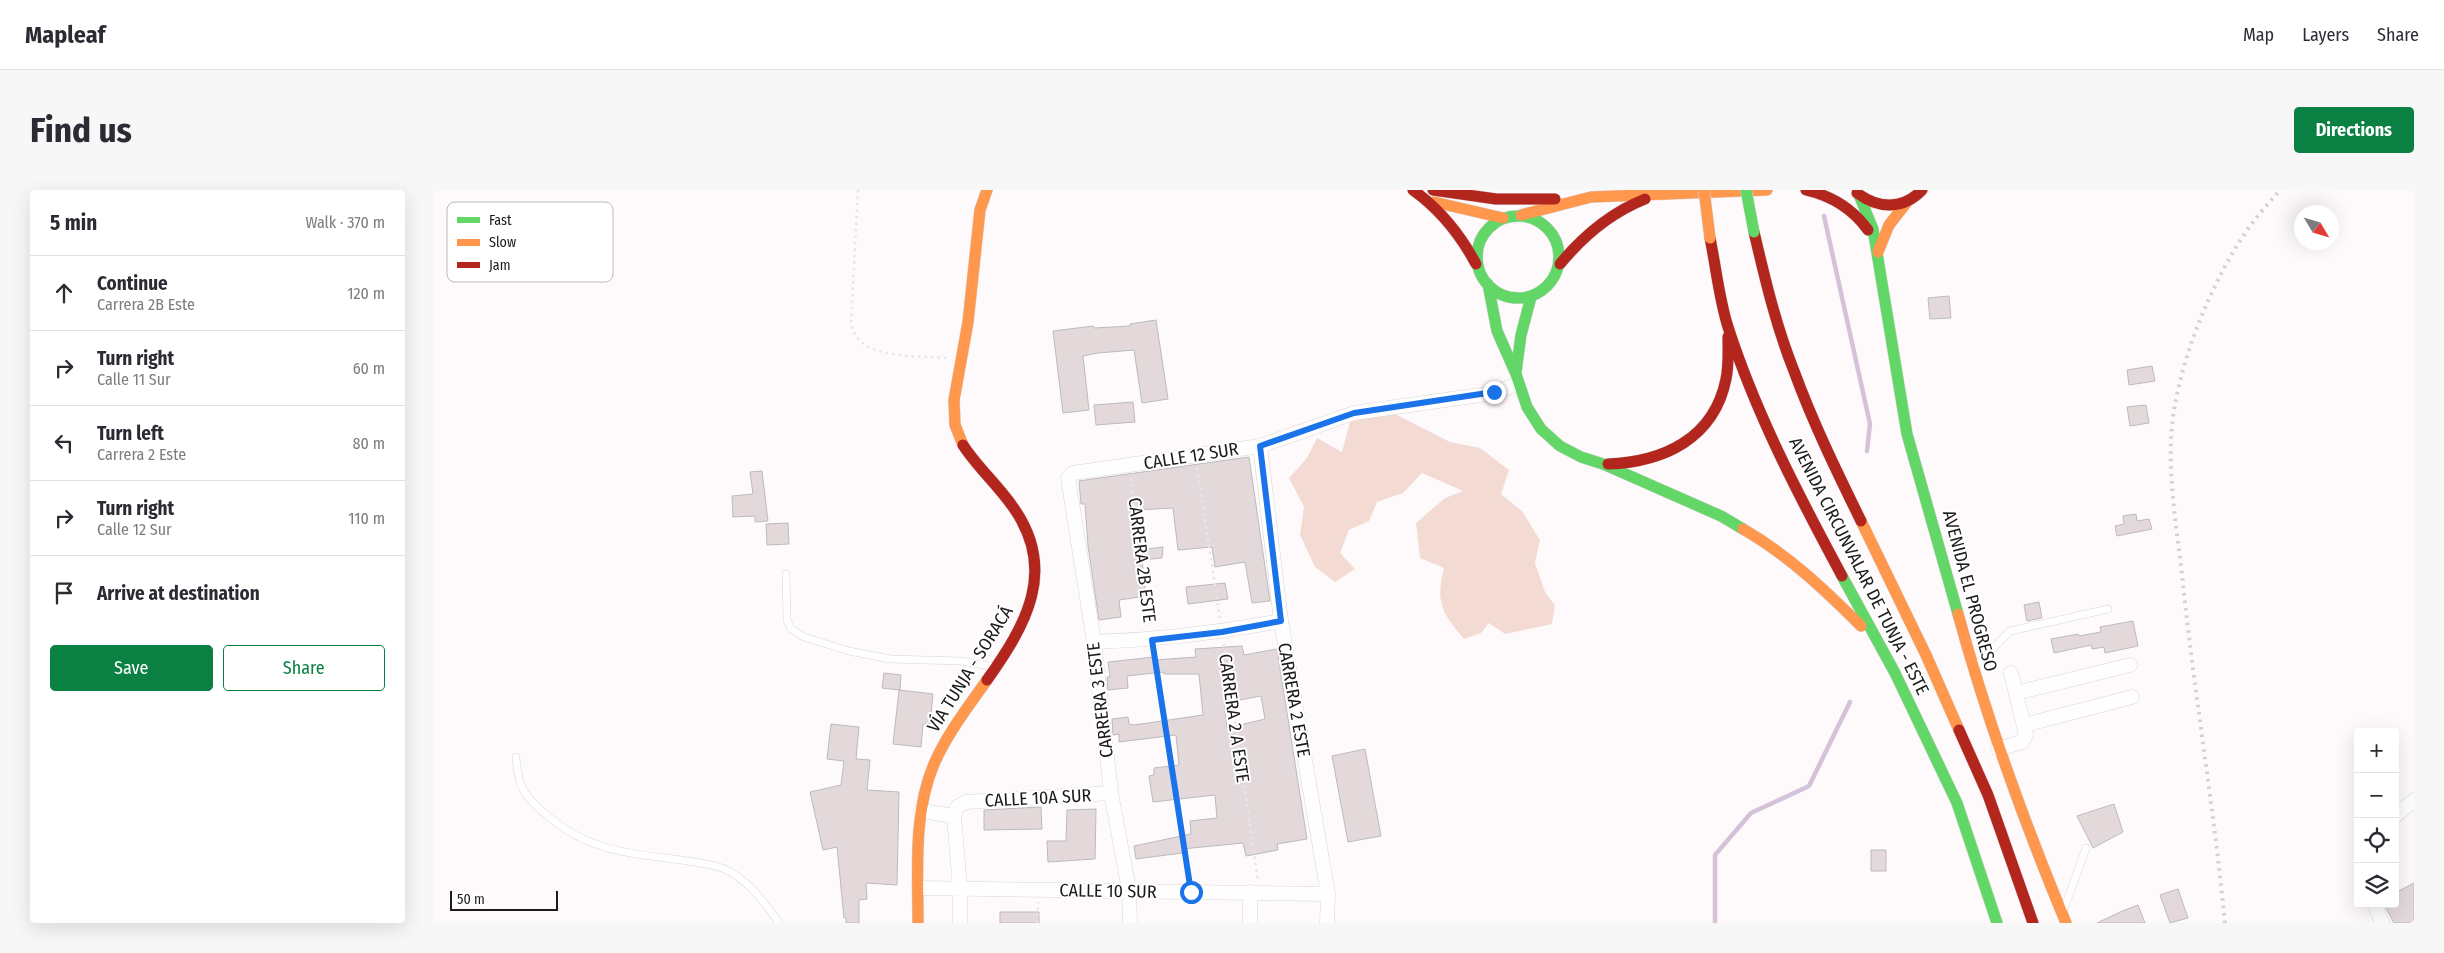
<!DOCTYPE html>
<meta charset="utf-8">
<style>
body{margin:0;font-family:"Fira Sans Condensed",sans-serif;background:#f7f7f7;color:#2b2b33}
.controls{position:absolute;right:15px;bottom:15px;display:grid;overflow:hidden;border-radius:5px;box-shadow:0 5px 20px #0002}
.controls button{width:45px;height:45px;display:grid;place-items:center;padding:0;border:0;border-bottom:1px solid #e1e1e2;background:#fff;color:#2b2b33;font:25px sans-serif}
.compass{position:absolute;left:1859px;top:15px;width:45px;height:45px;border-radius:50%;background:#fff;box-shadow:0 5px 20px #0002;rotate:128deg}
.scale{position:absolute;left:15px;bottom:12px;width:108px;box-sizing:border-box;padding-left:5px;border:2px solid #1c1a1a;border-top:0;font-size:14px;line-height:18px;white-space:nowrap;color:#1c1a1a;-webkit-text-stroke:4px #fff;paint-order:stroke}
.stop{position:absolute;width:15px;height:15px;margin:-11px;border:4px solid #1a73e8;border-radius:50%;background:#fff}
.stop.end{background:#1a73e8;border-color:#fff;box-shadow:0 1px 5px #0008}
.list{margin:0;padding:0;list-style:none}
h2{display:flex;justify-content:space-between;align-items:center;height:65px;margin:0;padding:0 20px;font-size:21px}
h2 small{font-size:16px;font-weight:400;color:#7c7c81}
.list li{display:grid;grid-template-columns:32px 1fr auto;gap:15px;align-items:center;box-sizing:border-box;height:75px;padding:0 20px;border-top:1px solid #e1e1e2}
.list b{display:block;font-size:19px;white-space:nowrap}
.list p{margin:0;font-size:16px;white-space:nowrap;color:#7c7c81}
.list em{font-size:16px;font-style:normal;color:#7c7c81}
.actions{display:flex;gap:10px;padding:15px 20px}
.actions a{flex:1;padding:11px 0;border:1px solid #0b8043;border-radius:5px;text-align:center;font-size:18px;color:#0b8043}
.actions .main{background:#0b8043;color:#fff}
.icon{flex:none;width:28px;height:28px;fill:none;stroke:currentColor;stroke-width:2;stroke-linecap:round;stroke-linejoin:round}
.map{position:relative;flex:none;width:1979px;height:733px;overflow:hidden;border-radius:5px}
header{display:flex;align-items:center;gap:30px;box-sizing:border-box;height:70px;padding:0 25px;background:#fff;border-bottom:1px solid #e1e1e2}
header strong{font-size:24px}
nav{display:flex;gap:28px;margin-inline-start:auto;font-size:18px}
.intro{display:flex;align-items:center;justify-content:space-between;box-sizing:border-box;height:120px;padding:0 30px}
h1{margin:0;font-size:35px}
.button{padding:12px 22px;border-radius:5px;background:#0b8043;color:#fff;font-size:18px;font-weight:700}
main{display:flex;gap:30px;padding:0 30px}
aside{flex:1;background:#fff;border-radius:5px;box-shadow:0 5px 20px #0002}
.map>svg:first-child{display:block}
</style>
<header>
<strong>Mapleaf</strong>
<nav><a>Map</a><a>Layers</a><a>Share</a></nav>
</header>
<div class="intro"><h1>Find us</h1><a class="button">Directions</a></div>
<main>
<aside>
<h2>5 min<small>Walk · 370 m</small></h2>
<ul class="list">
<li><svg class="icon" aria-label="ahead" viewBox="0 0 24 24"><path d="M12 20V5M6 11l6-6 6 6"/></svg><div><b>Continue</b><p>Carrera 2B Este</p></div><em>120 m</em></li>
<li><svg class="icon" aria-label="right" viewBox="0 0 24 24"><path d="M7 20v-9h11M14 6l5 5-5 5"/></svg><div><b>Turn right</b><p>Calle 11 Sur</p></div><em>60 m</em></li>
<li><svg class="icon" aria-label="left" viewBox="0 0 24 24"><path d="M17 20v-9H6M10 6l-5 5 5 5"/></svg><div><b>Turn left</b><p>Carrera 2 Este</p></div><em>80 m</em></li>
<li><svg class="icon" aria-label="right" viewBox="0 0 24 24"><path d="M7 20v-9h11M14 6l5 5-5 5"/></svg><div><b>Turn right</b><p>Calle 12 Sur</p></div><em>110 m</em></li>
<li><svg class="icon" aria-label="arrive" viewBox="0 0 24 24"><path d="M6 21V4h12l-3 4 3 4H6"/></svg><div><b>Arrive at destination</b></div></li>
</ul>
<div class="actions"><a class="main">Save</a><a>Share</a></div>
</aside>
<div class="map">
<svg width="1979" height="733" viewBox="0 0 1979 733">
<rect width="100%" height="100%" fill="#fefafc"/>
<!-- forest -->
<path fill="#f3dbd4" d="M 956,222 L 1015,252 L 1045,258 L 1074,280 L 1066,304 L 1087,321 L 1105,350 L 1100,373 L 1110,402 L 1120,415 L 1117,434 L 1070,444 L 1054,433 L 1046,443 L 1029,449 C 1007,423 1000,413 1009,378 L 985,368 L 981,333 L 1010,308 L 1028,301 L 987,283 L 968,303 L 942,312 L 934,331 L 914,340 L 905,363 L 920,379 L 900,392 L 880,377 L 865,345 L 869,317 L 854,288 L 872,268 L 882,248 L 907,262 L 915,232 Z"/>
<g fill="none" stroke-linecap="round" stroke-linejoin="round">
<!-- stream -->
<path stroke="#d5c2d8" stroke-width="4.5" d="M 1389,26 L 1435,234 L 1432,261
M 1280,733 L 1280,665 L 1316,623 L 1374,596 L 1415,512"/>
</g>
<!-- building -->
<path fill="#e4d9da" stroke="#bcbabb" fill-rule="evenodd" d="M 1514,106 L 1516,128 L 1495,129 L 1493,108 Z
M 721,130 L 733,209 L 707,213 L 699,160 L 663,163 L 648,166 L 654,220 L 628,223 L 618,141 L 658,136 L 659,138 L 695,136 L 695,134 Z
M 1717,176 L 1720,191 L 1694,195 L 1692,180 Z
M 698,212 L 700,232 L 661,235 L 659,215 Z
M 1711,215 L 1714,233 L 1695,236 L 1692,217 Z
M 814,267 L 835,411 L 817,413 L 810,372 L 780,377 L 777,357 L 743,360 L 738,318 L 700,320 L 704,360 L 728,357 L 727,368 L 707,370 L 711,406 L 684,410 L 686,427 L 664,430 L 653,356 L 650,314 L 646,314 L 644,291 Z
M 327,281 L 333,331 L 320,332 L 320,326 L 298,327 L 297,306 L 318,304 L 315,282 Z
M 1701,324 L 1702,331 L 1714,329 L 1717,339 L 1682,346 L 1680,336 L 1689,334 L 1688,326 Z
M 353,333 L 354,354 L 332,355 L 331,334 Z
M 790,393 L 793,409 L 753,414 L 751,397 Z
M 1604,412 L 1607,428 L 1592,431 L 1589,415 Z
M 1698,431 L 1703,456 L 1670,463 L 1669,457 L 1657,459 L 1656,455 L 1619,463 L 1616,449 L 1643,444 L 1644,446 L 1666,442 L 1665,437 Z
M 807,456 L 809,465 L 842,459 L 872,649 L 842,654 L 843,660 L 811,666 L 808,653 L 747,659 L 747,663 L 701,669 L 699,656 L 756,644 L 755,631 L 782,628 L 780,605 L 718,612 L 714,586 L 719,585 L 719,578 L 744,575 L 741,545 L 684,552 L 684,544 L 678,545 L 677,529 L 693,527 L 694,534 L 699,535 L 768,525 L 764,484 L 729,484 L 729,482 L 692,486 L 693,498 L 673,500 L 672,487 L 675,487 L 673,472 L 719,467 L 720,470 L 761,467 L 760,459 ZM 826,506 L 830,529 L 792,538 L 789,513 Z
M 449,483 L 466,485 L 465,500 L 447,498 Z
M 464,500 L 498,504 L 495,534 L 488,534 L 486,557 L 458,554 Z
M 396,534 L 424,537 L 421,569 L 435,570 L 432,600 L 464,602 L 462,695 L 431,693 L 432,709 L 424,710 L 424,733 L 411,733 L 411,728 L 409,728 L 402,657 L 388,660 L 375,602 L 406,595 L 409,571 L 392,569 Z
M 930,559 L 946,646 L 913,652 L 897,566 Z
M 1679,614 L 1688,642 L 1658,658 L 1642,626 Z
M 606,617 L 607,639 L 549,640 L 549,620 Z
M 661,619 L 660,669 L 613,672 L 612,651 L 631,651 L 632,620 Z
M 1436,660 L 1451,660 L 1451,681 L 1436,681 Z
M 1979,693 L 1979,733 L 1959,733 L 1949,714 L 1960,714 L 1960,703 Z
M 1743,699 L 1753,728 L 1735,733 L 1725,705 Z
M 1703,715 L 1710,733 L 1662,733 L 1685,722 Z
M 565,722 L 604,722 L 604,733 L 565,733 Z"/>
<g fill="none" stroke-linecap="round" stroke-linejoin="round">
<defs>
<path id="lane" d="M 351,384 L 352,430 L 356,439 L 369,447 L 414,461 L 455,469 L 526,471 L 560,477
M 1540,477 L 1575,441 L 1673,419
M 81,567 C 83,599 90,607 114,627 C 153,660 190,663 238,669 C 254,671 271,673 287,678 C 311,687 330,713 344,733
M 1629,719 L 1651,658"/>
<path id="street" d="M 825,256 L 846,431 L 893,704 L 892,733
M 659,452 C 722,450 783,443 846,431
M 1581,503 L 1695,475
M 1589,535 L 1697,507
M 1563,559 L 1587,552 L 1591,545 L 1576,483
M 486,621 L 519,626
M 1960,626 L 1979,610
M 483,698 L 893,704
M 815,702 L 815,733
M 1940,714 L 1947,733
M 525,733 L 525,698 L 519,626 L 522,617 L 531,612 L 676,603
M 695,733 L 694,700 L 676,603 L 659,452 L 633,288 L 638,283 L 825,256 L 919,223 L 1059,203 L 1083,194"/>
<path id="fast" d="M 1424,5 L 1438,39 L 1472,244 L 1523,424
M1042 67a41 41 0 1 1 82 0a41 41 0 1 1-82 0Z
M 1053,94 L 1062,141 L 1081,184 L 1092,217 L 1106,239 L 1125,256 L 1146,267 L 1168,274 L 1286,326 L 1308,339
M 1081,182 L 1086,145 L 1096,107
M 1407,386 L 1460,483 L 1522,613 L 1562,733"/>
<path id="slow" d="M 999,12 L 1068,28
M 1086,25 L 1156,7 L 1332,0
M 1443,62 L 1454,35 L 1472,12
M 528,255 L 520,235 L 519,210 L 533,132 L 545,20 L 552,0
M 1426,331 L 1491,465 L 1524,540
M 1308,339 C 1353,365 1389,399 1426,436
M 1523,424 C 1552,530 1589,632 1631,733
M 483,733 C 483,681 478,623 499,574 C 512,544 533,517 552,490"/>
<path id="jam" d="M 978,0 C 1006,20 1025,44 1041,74
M 998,0 L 1061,9 L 1120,9
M 1371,0 C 1397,6 1417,18 1433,40
M 1422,3 C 1443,19 1468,20 1487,0
M 1319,42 C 1330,89 1341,136 1359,181 C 1378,233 1402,282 1426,331
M 1275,48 C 1281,77 1284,109 1293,137 C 1321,224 1364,306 1407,386
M 1125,74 C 1149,45 1175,23 1210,9
M 528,255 C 542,277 563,295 578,317 C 623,380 591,435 552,490
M 1173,274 C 1228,272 1279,249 1291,189 C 1294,175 1293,161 1293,147
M 1524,540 L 1553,605 L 1598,733"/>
</defs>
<!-- lane casing -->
<use href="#lane" stroke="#d8d5d6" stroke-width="8"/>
<!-- street casing -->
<use href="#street" stroke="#d8d5d6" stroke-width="15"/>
<!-- fast casing -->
<use href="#fast" stroke="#d8d5d6" stroke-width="12"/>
<!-- slow casing -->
<use href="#slow" stroke="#d8d5d6" stroke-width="12"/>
<!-- jam casing -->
<use href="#jam" stroke="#d8d5d6" stroke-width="12"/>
<!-- path -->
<path stroke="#e6e6e6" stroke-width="2.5" stroke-dasharray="2.5 4" stroke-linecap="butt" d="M 423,0 L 416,134 C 424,171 480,165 511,168
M 762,278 L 785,429
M 696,288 L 715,436
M 789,454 L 823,691
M 719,461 L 754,688
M 602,733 L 603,712"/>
<!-- lane -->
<use href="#lane" stroke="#fffeff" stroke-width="7"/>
<!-- street -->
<use href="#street" stroke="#fffeff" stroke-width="14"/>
<!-- fast -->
<use href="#fast" stroke="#63d668" stroke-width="11"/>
<!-- slow -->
<use href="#slow" stroke="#ff974d" stroke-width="11"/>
<!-- jam -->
<use href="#jam" stroke="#b3261e" stroke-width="11"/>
<!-- rail -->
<path stroke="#d3d1d2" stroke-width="4" stroke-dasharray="2.5 5" stroke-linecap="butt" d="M 1790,733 C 1779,620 1760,507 1748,394 C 1743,346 1734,297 1736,249 C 1739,181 1777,87 1818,32 C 1826,21 1836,11 1845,0"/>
<defs>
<path id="fast-bridge" d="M 1311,0 L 1319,42"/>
<path id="slow-bridge" d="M 1269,0 L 1275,48"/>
</defs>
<!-- fast-bridge casing -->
<use href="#fast-bridge" stroke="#d8d5d6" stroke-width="12" stroke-linecap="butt"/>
<!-- slow-bridge casing -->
<use href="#slow-bridge" stroke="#d8d5d6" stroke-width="12" stroke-linecap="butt"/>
<!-- fast-bridge -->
<use href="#fast-bridge" stroke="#63d668" stroke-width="11"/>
<!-- slow-bridge -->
<use href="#slow-bridge" stroke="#ff974d" stroke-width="11"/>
</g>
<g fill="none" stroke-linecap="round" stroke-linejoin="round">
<!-- route -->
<path stroke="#1a73e8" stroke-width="6" d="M 756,702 L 717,450 L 787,442 L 846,431 L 825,256 L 919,223 L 1059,202"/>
</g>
<g text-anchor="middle" stroke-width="4" stroke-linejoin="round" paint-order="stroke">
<!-- street labels -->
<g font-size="18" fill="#1c1a1a" stroke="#fff">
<text transform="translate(756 266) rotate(-9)" y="6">CALLE 12 SUR</text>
<text transform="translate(707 370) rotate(83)" y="6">CARRERA 2B ESTE</text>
<text transform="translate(1424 376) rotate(63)" y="6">AVENIDA CIRCUNVALAR DE TUNJA - ESTE</text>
<text transform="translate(1535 401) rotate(75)" y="6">AVENIDA EL PROGRESO</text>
<text transform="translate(535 479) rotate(-58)" y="6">VÍA TUNJA - SORACÁ</text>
<text transform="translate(665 510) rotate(-97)" y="6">CARRERA 3 ESTE</text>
<text transform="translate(859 510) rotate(80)" y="6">CARRERA 2 ESTE</text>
<text transform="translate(799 528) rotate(82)" y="6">CARRERA 2 A ESTE</text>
<text transform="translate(603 608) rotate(-3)" y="6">CALLE 10A SUR</text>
<text transform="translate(673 701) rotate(1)" y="6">CALLE 10 SUR</text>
</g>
</g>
<!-- legend -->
<rect x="12" y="12" width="166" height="80" rx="8" fill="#fff" stroke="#bbbaba" stroke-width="1"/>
<rect x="22" y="27" width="23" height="6" fill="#63d668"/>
<rect x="22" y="49" width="23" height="7" fill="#ff974d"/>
<rect x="22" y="72" width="23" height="6" fill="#b3261e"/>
<g font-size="14" fill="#1c1a1a">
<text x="54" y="35">Fast</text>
<text x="54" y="57">Slow</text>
<text x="54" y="80">Jam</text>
</g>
</svg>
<div class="controls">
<button>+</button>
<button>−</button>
<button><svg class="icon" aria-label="locate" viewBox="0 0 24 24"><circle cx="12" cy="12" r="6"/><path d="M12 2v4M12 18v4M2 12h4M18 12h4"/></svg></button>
<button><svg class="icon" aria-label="layers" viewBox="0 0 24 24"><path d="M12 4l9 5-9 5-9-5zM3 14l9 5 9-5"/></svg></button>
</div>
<svg class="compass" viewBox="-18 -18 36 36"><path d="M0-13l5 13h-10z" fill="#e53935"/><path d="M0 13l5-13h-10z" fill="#7c7c81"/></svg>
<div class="scale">50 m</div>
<div class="stop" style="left:756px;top:702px"></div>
<div class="stop end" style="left:1059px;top:202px"></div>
</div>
</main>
